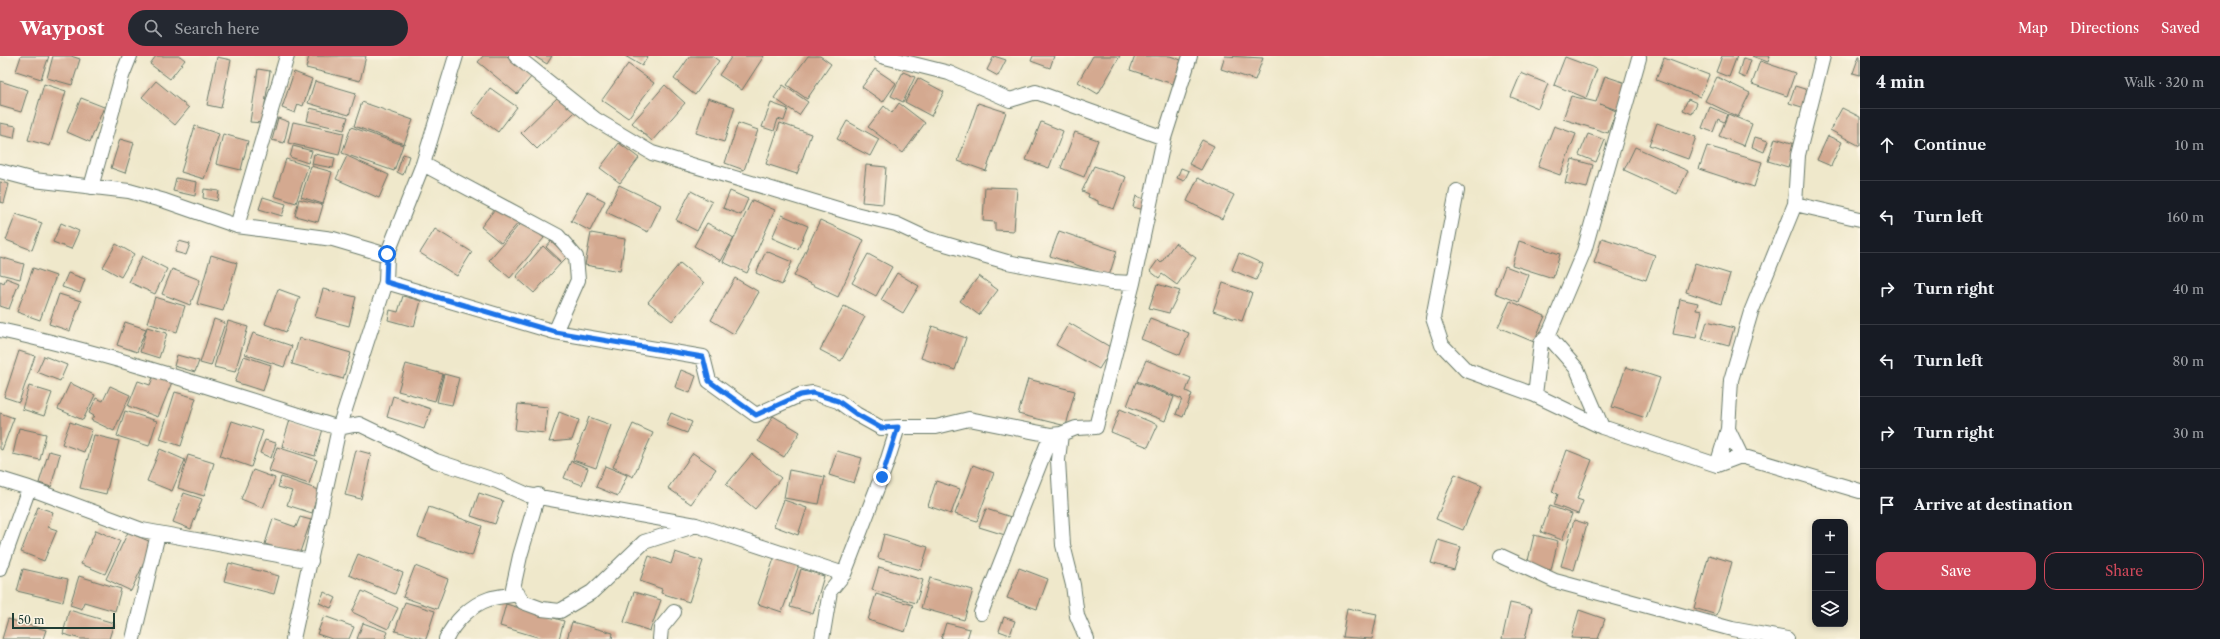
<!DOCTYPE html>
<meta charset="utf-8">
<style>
body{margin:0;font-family:"Libre Caslon Text",serif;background:#242831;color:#f1f3f6}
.controls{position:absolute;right:12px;bottom:12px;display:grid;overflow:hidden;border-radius:8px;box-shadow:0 2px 6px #0003}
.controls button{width:36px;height:36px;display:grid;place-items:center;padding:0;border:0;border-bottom:1px solid #363941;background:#171b24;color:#f1f3f6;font:20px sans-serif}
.scale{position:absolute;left:12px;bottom:10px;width:103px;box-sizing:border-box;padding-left:4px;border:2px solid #1f3d34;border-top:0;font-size:11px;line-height:14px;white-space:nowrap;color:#1f3d34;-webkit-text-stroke:3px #fcf5e5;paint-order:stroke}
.stop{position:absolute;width:12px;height:12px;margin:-9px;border:3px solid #1a73e8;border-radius:50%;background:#fff}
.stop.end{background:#1a73e8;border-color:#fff;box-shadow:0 1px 4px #0008}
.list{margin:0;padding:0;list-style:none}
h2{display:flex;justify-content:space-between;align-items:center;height:52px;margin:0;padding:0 16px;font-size:17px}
h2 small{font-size:13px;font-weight:400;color:#9ea1a6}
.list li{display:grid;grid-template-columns:26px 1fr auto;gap:12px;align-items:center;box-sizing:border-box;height:72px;padding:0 16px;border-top:1px solid #363941}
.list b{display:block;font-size:15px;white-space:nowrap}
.list em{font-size:13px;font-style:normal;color:#9ea1a6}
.actions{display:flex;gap:8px;padding:12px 16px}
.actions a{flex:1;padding:9px 0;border:1px solid #d1495b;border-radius:12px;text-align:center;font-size:14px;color:#d1495b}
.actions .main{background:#d1495b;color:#fff}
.icon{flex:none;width:22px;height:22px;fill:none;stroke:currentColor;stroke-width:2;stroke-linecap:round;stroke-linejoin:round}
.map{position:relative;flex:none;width:1860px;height:583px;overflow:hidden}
header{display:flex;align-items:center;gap:24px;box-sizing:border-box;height:56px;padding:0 20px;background:#d1495b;color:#fff}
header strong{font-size:19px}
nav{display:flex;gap:22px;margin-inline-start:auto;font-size:14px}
.search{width:280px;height:36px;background:#242831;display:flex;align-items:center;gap:10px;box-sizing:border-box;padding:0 14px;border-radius:22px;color:#9ea1a6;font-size:15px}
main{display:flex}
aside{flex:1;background:#171b24}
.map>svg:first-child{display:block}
</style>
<header>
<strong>Waypost</strong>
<div class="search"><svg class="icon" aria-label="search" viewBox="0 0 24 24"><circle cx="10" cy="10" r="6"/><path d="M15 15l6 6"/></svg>Search here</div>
<nav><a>Map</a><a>Directions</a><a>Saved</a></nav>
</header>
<main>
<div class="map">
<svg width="1860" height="583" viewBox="0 0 1860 583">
<rect width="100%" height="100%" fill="#fcf5e5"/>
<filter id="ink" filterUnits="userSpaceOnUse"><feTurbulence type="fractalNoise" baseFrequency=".025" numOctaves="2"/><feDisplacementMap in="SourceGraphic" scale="8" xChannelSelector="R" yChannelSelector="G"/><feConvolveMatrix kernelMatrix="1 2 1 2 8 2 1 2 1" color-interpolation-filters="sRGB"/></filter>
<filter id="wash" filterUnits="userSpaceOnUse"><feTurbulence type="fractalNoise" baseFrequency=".012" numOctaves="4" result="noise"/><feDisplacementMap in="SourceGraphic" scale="16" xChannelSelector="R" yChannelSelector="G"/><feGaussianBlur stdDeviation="0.9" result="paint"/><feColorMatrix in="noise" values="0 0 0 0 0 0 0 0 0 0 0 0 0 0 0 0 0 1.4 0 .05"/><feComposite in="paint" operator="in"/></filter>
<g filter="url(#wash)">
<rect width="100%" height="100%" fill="#efe8cb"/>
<g id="blocks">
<!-- building -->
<path fill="#d4a990" d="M 21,0 L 49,0 L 41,23 L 16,15 Z
M 53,0 L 71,0 L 80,3 L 72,29 L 47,22 Z
M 156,0 L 180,0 L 185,4 L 170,23 L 150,8 Z
M 309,0 L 366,0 L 360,25 L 306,12 Z
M 483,0 L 507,0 L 532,20 L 517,38 L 478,6 Z
M 534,0 L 552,0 L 547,8 Z
M 625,0 L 648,0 L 642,10 Z
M 690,0 L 712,0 L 719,5 L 695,39 L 674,23 Z
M 732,0 L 764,0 L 742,34 L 719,19 Z
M 808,0 L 820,0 L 831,8 L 807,43 L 787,29 Z
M 994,0 L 1006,4 L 998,20 L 987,14 Z
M 1033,0 L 1054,0 L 1050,12 L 1031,5 Z
M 1093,0 L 1120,0 L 1098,38 L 1078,26 Z
M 1135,0 L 1170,0 L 1181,4 L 1173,28 L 1130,14 Z
M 1225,0 L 1263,2 L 1255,24 L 1221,13 Z
M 1722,0 L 1737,0 L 1729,21 L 1716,16 Z
M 1752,0 L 1770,0 L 1768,6 Z
M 1859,0 L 1860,0 L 1860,19 L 1853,17 Z
M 217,1 L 231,4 L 221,52 L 207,49 Z
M 1565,1 L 1597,13 L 1586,42 L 1554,29 Z
M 1664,2 L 1709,19 L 1700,41 L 1656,24 Z
M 1743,2 L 1751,4 L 1745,22 L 1738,19 Z
M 1760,5 L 1795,17 L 1787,40 L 1752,28 Z
M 628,8 L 654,27 L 628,62 L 602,44 Z
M 258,13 L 270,15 L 262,67 L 250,66 Z
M 875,13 L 896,27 L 883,46 L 862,31 Z
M 294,16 L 312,23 L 303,50 L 298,48 L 295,57 L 282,52 Z
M 903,16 L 915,21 L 903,46 L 891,40 Z
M 1521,17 L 1548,28 L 1538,52 L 1511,41 Z
M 1605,20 L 1629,28 L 1620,55 L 1600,48 L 1616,55 L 1608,77 L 1563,63 L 1571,40 L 1596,46 Z
M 1717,21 L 1750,37 L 1738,61 L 1705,45 Z
M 918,22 L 944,36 L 931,60 L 905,46 Z
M 0,25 L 28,34 L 21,56 L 0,50 Z
M 156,25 L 189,52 L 175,69 L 142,41 Z
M 315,25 L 356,37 L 349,59 L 308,47 Z
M 44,28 L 66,35 L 50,90 L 28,84 Z
M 665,29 L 685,47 L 652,85 L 632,67 Z
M 783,29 L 808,46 L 799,59 L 774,42 Z
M 1795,30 L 1811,35 L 1805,52 L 1789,47 Z
M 490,32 L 517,51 L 498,76 L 472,57 Z
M 559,40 L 575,56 L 537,93 L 521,77 Z
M 81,42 L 104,51 L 90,86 L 67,76 Z
M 708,42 L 735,51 L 724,86 L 696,77 Z
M 1688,43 L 1697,47 L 1692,58 L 1683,54 Z
M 362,46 L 413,64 L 404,88 L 354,70 Z
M 771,47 L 788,53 L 784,65 L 778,63 L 774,75 L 762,71 Z
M 899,47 L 925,67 L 903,97 L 868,71 L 884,50 L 892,57 Z
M 978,47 L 1006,56 L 986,115 L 958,105 Z
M 1710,51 L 1727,58 L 1724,66 L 1718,63 L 1713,76 L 1702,72 Z
M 310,52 L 348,61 L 344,74 L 307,65 Z
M 1842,52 L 1860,61 L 1860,90 L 1830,74 Z
M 1728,58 L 1752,68 L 1744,90 L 1719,80 Z
M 278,62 L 289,66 L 284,87 L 272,84 Z
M 847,65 L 879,83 L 870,100 L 837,83 Z
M 293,66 L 344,77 L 339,99 L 288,87 Z
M 1041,66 L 1063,75 L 1049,112 L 1026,104 Z
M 0,67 L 16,70 L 14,82 L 0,79 Z
M 738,67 L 758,74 L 744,114 L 725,107 Z
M 780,67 L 811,78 L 797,118 L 766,108 Z
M 1657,67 L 1696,81 L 1688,103 L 1649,89 Z
M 195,70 L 219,78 L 204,123 L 181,116 Z
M 1554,70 L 1576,78 L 1560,119 L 1538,111 Z
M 351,71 L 403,89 L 394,115 L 342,97 Z
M 1075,76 L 1098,84 L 1084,121 L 1061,112 Z
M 223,78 L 248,85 L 241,114 L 216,108 Z
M 1588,78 L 1605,84 L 1596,106 L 1579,99 Z
M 1828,80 L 1842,86 L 1831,110 L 1817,104 Z
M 1755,81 L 1768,85 L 1764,96 L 1752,91 Z
M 1775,82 L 1795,88 L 1788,111 L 1768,105 Z
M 120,83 L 134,87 L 125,117 L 111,112 Z
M 1202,84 L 1214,90 L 1201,114 L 1189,108 Z
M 619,87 L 639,102 L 620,127 L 600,112 Z
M 293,90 L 312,95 L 308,107 L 290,101 Z
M 1707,90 L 1762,106 L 1754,131 L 1699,113 Z
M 1635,91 L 1688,115 L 1677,138 L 1624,114 Z
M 314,98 L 335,102 L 333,112 L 312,108 Z
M 403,98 L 409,100 L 403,119 L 397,116 Z
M 347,100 L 389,119 L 379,142 L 336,123 Z
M 286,103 L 308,110 L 296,147 L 274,140 Z
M 1572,103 L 1593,109 L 1587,132 L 1565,127 Z
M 866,109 L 886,111 L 883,148 L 862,146 Z
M 311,110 L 332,116 L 323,148 L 301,141 Z
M 1094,110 L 1126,121 L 1114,153 L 1098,148 L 1098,145 L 1088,141 L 1089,138 L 1082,135 Z
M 1181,112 L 1189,115 L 1184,125 L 1177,122 Z
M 176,122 L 197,126 L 195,140 L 173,135 Z
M 1198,122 L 1234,139 L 1222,163 L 1187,145 Z
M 0,126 L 9,128 L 4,147 L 0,146 Z
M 619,129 L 661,149 L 648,176 L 606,156 Z
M 985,131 L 1017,132 L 1014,175 L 995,174 L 995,166 L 983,165 Z
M 204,133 L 219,135 L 217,145 L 203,142 Z
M 691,135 L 712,146 L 697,175 L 676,164 Z
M 730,135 L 748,143 L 741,159 L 723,152 Z
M 587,136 L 605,145 L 590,175 L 571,165 Z
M 1136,140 L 1147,144 L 1144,154 L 1133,151 Z
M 263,141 L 286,148 L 282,160 L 259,153 Z
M 299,143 L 323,149 L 318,166 L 295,160 Z
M 752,144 L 775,154 L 747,217 L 723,206 Z
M 498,149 L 519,166 L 501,187 L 481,171 Z
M 16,158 L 42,167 L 32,194 L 6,184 Z
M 782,159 L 808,170 L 798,193 L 772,182 Z
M 523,164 L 544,182 L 510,222 L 489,204 Z
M 820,164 L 864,184 L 838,241 L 794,220 Z
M 61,167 L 79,175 L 71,193 L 53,186 Z
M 707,167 L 734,182 L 721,205 L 694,190 Z
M 435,173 L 472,196 L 457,220 L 420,197 Z
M 1059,175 L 1117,195 L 1109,220 L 1050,200 Z
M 591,177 L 625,183 L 620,215 L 585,209 Z
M 1602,182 L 1655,199 L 1646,224 L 1594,207 Z
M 179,185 L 190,188 L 186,199 L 175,196 Z
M 551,185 L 568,200 L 562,206 L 546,191 Z
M 1519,185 L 1560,198 L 1553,222 L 1512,209 Z
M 1175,187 L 1196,202 L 1177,229 L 1162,218 L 1159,222 L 1150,215 L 1158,204 L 1161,207 Z
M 116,188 L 134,198 L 121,221 L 103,211 Z
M 543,190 L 561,207 L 534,237 L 516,221 Z
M 766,195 L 792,206 L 782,229 L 756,217 Z
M 1239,197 L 1263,208 L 1256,224 L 1232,214 Z
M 868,198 L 892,211 L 876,240 L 852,227 Z
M 211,199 L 237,207 L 223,255 L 197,248 Z
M 142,200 L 167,213 L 155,238 L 129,226 Z
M 0,201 L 24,208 L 20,223 L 0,218 Z
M 680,207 L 704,227 L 672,265 L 648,246 Z
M 1695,207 L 1730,218 L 1721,248 L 1686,236 Z
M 1505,210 L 1529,219 L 1519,246 L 1495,237 Z
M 33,212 L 56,220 L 40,264 L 17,256 Z
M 172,213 L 200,224 L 190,249 L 162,238 Z
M 68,217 L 85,223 L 80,237 L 62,231 Z
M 897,217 L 919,230 L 903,257 L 881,244 Z
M 979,220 L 998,234 L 979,259 L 960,245 Z
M 6,222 L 19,227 L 9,253 L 0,250 L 0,225 L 4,227 Z
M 735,222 L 759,236 L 734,278 L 711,264 Z
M 1223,227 L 1252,237 L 1242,265 L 1213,255 Z
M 1157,228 L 1180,235 L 1169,257 L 1149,252 Z
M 278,233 L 300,241 L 286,276 L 265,268 Z
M 323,233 L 356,241 L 349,270 L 315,261 Z
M 59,238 L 81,245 L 70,275 L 49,268 Z
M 403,240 L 421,245 L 414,271 L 388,264 L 390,254 L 398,256 Z
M 155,241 L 185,250 L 177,276 L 147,267 Z
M 1680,243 L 1698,247 L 1696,254 L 1702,255 L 1696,282 L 1673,278 Z
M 1510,245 L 1545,260 L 1534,286 L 1498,271 Z
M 844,250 L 865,261 L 841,305 L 820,294 Z
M 1150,262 L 1189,277 L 1180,299 L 1141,283 Z
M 214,263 L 225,267 L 211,310 L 200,307 Z
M 228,265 L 248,271 L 235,316 L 214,311 Z
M 1707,265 L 1734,272 L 1729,290 L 1702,283 Z
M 125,266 L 146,273 L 137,296 L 117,289 Z
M 1069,267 L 1112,292 L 1099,313 L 1056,289 Z
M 932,270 L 966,282 L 955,314 L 921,302 Z
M 147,271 L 167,277 L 159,302 L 140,296 Z
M 253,277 L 292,290 L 284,311 L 245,298 Z
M 299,282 L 351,297 L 343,323 L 292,308 Z
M 19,295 L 35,300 L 19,346 L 4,341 Z
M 177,299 L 199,305 L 195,316 L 174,310 Z
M 44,300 L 67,309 L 60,325 L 37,316 Z
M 244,300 L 271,309 L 263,335 L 235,326 Z
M 1146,304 L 1191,322 L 1186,335 L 1192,338 L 1183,361 L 1176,358 L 1182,343 L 1137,325 Z
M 406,308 L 443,318 L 435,345 L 398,335 Z
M 1626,311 L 1660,322 L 1646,362 L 1612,351 Z
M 681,314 L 696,320 L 690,337 L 675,331 Z
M 444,318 L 459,322 L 452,349 L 437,346 Z
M 154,319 L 172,326 L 158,361 L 128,350 L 138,325 L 150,329 Z
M 1028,323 L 1075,335 L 1066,370 L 1018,358 Z
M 1136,326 L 1174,341 L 1165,365 L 1127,350 Z
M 70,327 L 95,339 L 83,364 L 58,353 Z
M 29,330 L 52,337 L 44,360 L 22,353 Z
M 110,330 L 130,339 L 114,375 L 91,364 L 94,360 L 89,357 L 96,342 L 103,345 Z
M 175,336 L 196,342 L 181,390 L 160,383 Z
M 393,340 L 431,353 L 424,373 L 387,361 Z
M 518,348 L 548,351 L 545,377 L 515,374 Z
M 1120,353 L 1158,369 L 1148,391 L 1111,376 Z
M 125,355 L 157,365 L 149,390 L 117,380 Z
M 559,356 L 579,364 L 572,384 L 549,386 Z
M 0,357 L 14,362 L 2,394 L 0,393 Z
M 671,357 L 692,366 L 687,377 L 666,369 Z
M 773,360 L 800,376 L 784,401 L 758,385 Z
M 589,361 L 611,369 L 596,412 L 573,404 Z
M 290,364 L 323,373 L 315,400 L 282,390 Z
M 232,365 L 263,375 L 251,411 L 220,400 Z
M 70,366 L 92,374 L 84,396 L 62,388 Z
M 633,368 L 653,377 L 633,421 L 613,411 Z
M 19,372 L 46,378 L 40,404 L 13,398 Z
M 94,379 L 119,385 L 106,438 L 80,432 Z
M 265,384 L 276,387 L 271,402 L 260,397 Z
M 277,391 L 317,404 L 309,428 L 269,415 Z
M 160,393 L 185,404 L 172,435 L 147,425 Z
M 356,394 L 371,398 L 361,443 L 345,439 Z
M 1567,394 L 1592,404 L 1577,443 L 1583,445 L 1578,458 L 1554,449 L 1558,438 L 1552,436 Z
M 49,395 L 60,398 L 51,431 L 39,427 Z
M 837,395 L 862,402 L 854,427 L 829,419 Z
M 693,397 L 716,413 L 691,448 L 668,432 Z
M 752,398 L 781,422 L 755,453 L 726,429 Z
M 188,399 L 214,407 L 204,440 L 178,432 Z
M 571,405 L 588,412 L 582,429 L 564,422 Z
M 973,409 L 994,417 L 977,465 L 955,458 Z
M 605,410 L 627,419 L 618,440 L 596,431 Z
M 253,414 L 275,422 L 263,452 L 241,443 Z
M 789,414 L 825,421 L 819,448 L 784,442 Z
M 1455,418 L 1482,429 L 1463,474 L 1436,463 Z
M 281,421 L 319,434 L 312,457 L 287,449 L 292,435 L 278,431 Z
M 936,425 L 960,433 L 951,458 L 928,450 Z
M 184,437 L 202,443 L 191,473 L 173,466 Z
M 479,437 L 503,445 L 495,468 L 471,460 Z
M 784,444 L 807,452 L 798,479 L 774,470 Z
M 1550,450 L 1572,458 L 1562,484 L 1541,476 Z
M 38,451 L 53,456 L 48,471 L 57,474 L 44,505 L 21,496 Z
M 429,451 L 482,470 L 472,500 L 418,481 Z
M 986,453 L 1011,461 L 1005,479 L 979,471 Z
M 300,461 L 311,464 L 299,499 L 265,488 L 273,463 L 296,471 Z
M 1574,464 L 1587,468 L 1574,514 L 1561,510 Z
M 96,474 L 120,485 L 105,518 L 81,508 Z
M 128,476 L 153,487 L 131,535 L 106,523 Z
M 884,478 L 928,491 L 921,514 L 878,502 Z
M 1534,479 L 1558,485 L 1551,514 L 1527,509 Z
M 1438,484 L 1461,491 L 1454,514 L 1431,507 Z
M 675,496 L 703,505 L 689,546 L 661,537 L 662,533 L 640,525 L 649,500 L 671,508 Z
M 358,498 L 403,517 L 395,538 L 349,519 Z
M 1709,499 L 1732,506 L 1717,559 L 1694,552 Z
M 775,500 L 799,509 L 782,556 L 758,548 Z
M 229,507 L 279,520 L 274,538 L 224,525 Z
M 415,510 L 448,523 L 437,553 L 403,541 Z
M 879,511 L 923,524 L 916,547 L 872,534 Z
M 1019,512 L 1048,523 L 1037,553 L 1007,542 Z
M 23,513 L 68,523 L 63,546 L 17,535 Z
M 801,513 L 824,520 L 813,558 L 790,551 Z
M 79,520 L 121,533 L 115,555 L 84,546 L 82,553 L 70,549 Z
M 930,522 L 973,534 L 964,564 L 921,552 Z
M 362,535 L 398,552 L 388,573 L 352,556 Z
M 324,536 L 336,542 L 331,552 L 319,547 Z
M 634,536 L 661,544 L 650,575 L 624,566 Z
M 876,538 L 913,549 L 905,576 L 868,564 Z
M 405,546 L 435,555 L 426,583 L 395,575 Z
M 1510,547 L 1532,552 L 1525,583 L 1502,583 Z
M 506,548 L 564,565 L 559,583 L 544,583 L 500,570 Z
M 1347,552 L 1377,558 L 1372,583 L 1342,581 Z
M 69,554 L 114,567 L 109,583 L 81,583 L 63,578 Z
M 1579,554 L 1605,563 L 1598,583 L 1571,582 Z
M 324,560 L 354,571 L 349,583 L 332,583 L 317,578 Z
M 1004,561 L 1015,565 L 1010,579 L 999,575 Z
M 8,563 L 46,574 L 43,583 L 2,583 Z
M 572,566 L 613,577 L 612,583 L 567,583 Z
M 363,567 L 388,576 L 385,583 L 357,583 Z
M 946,567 L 970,573 L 967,583 L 941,583 Z"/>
</g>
</g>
<g filter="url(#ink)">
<use href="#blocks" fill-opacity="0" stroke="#687969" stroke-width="1"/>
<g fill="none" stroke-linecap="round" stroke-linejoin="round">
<defs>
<path id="minor" d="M 516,0 L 595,63 L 652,97 L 851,157 L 896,168 L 928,183 L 1007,206 L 1112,226 L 1133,227
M 881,0 L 949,17 L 1010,44 L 1036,36 L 1164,82
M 423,108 L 558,180 L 576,201 L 578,224 L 555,276 L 703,301 L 709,325 L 756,359 L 800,339 L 813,337 L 838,345 L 856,358 L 881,372 L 898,371
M 0,115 L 34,124 L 129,135 L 165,145 L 237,170 L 333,183 L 387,199
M 91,131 L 122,20 L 130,0
M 1457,135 L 1433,262 L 1442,289 L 1466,314 L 1535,339 L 1602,371
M 1795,148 L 1860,163
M 237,170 L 287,0
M 386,226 L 555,276
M 0,274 C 115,299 227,337 339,372 L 359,368 L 436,405 L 497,425 L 528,439 L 696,469 L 844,518
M 1548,280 L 1577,313 L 1602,371 L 1717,409 L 1741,400 L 1860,435
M 1535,339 L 1541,287 L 1548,280 L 1584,195 L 1639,2
M 1728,373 L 1741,400
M 1061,378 L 1058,404 L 1063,489 L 1073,529 L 1077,560 L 1087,583
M 1717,409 L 1728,373 L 1731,324 L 1751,256 L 1795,148 L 1798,99 L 1823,0
M 0,423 L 29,432 L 142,474 L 311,505
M 538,439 L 520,500 L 513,532 L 523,546 L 542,553 L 560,555 L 592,536 L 644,486 L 691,471
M 1501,500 L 1555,525 L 1732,573 L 1787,583
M 0,513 L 29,432
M 981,557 L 1051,379
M 133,583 L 158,478
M 293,583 L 339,372 L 386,226 L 387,199 L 423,108 L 456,0
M 446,583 C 454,566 471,549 489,543 C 498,540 509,540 518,538
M 660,583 L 661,572 L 674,556
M 822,583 L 830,535 L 844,518 L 886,409 L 898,371 L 936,371 L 969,363 L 1051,379 L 1061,378 L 1076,372 L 1096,371 L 1133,227 L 1164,82 L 1190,0"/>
</defs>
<!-- minor casing -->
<use href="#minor" stroke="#687969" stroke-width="16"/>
<!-- minor -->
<use href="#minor" stroke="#fff" stroke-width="14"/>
</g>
</g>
<g fill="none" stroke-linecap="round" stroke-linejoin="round" filter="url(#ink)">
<!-- route -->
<path stroke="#1a73e8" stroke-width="5" d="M 387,198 L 386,226 L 555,276 L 703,301 L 709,325 L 756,359 L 800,339 L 813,337 L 838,345 L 856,358 L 881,372 L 898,371 L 882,421"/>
</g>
</svg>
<div class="controls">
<button>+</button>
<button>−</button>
<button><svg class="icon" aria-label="layers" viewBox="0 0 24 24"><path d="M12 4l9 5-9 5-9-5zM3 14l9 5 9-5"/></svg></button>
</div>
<div class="scale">50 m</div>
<div class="stop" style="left:387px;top:198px"></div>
<div class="stop end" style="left:882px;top:421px"></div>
</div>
<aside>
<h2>4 min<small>Walk · 320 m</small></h2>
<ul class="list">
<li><svg class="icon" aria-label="ahead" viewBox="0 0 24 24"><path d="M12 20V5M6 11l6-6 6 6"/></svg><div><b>Continue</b></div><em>10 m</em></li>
<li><svg class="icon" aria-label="left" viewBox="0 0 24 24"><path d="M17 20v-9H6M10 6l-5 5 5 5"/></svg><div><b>Turn left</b></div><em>160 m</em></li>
<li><svg class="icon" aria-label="right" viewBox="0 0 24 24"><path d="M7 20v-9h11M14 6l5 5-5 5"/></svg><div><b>Turn right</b></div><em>40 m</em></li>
<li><svg class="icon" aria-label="left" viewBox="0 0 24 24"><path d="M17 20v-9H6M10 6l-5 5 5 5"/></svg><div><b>Turn left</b></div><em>80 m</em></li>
<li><svg class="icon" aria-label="right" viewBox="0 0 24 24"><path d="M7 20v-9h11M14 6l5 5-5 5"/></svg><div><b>Turn right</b></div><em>30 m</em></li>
<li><svg class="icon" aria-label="arrive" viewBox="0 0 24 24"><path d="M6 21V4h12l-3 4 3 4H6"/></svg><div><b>Arrive at destination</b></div></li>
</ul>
<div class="actions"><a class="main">Save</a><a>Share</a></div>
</aside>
</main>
